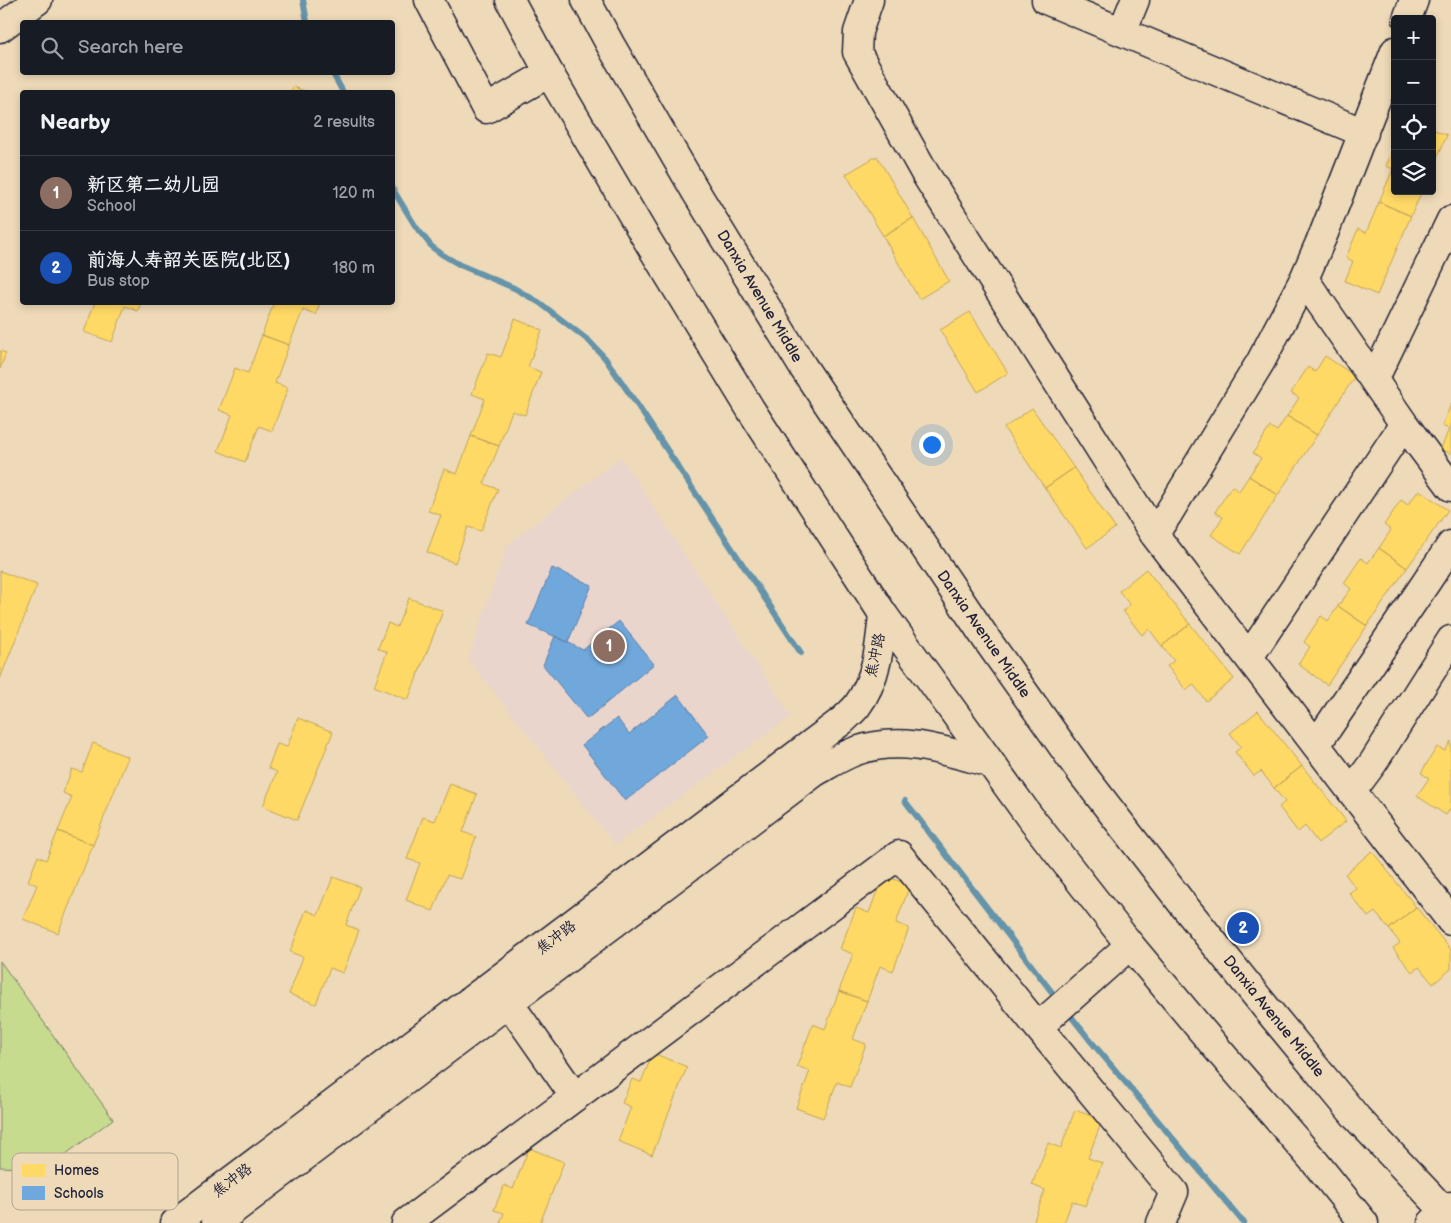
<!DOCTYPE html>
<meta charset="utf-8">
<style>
body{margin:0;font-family:"Balsamiq Sans","LXGW WenKai TC",sans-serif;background:#20242c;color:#f1f3f6}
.controls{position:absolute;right:15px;top:15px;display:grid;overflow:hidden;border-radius:5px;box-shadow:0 2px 8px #0003}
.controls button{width:45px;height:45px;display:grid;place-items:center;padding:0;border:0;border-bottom:1px solid #363941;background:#171b24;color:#f1f3f6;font:25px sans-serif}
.you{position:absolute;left:931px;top:444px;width:18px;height:18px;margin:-12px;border:4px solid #fff;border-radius:50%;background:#1a73e8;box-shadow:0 0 0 8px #1a73e833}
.badge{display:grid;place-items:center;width:32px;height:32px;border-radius:50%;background:#1a73e8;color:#fff;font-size:16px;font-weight:700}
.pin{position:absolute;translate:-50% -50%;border:2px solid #fff;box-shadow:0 1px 5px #0006}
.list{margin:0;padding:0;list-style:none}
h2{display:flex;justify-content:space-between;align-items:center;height:65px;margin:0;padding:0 20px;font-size:21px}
h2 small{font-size:16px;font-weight:400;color:#9ea1a6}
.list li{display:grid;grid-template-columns:32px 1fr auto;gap:15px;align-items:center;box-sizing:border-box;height:75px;padding:0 20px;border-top:1px solid #363941}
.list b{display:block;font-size:19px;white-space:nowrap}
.list p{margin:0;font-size:16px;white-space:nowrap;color:#9ea1a6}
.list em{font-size:16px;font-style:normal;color:#9ea1a6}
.icon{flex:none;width:28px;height:28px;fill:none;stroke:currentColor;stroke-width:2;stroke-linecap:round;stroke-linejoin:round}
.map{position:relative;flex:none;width:1451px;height:1223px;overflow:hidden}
.search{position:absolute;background:#171b24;box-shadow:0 2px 8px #0003;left:20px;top:20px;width:375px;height:55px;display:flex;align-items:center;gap:12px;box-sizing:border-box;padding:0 18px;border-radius:5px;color:#9ea1a6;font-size:19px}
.panel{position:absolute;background:#171b24;box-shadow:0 2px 8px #0003;left:20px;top:90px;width:375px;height:215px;border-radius:5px}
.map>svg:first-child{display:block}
</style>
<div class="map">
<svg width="1451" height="1223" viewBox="0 0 1451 1223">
<rect width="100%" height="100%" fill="#eedab8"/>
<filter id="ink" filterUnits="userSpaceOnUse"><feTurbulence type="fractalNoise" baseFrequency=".02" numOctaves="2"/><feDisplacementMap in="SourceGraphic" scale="10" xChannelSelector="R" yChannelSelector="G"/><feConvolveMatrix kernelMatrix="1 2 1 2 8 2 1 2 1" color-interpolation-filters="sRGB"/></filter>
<g filter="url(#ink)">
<!-- built -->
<path fill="#ead5cc" d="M 621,457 L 791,716 L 615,845 L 468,659 L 507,545 Z"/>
<!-- green -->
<path fill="#c7db8f" stroke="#747e65" d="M 0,961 L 113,1119 L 46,1169 L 0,1167 Z"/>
<!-- homes -->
<path fill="#ffd966" stroke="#bda259" d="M 293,87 L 308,92 L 291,92 Z
M 1432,129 L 1447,135 L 1432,169 Z
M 1395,145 L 1395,191 L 1422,191 L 1411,216 L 1379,202 L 1393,169 L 1386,166 Z
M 877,156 L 913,218 L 883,236 L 846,174 Z
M 1379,202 L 1411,216 L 1377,295 L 1345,281 L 1353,261 L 1346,258 L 1358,229 L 1366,233 Z
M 913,218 L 949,281 L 919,299 L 883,236 Z
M 95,302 L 141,302 L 138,311 L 125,306 L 112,342 L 84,332 Z
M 274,302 L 320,302 L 316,315 L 303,310 L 289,345 L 262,335 Z
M 970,312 L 1008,373 L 978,392 L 940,330 Z
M 515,319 L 542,330 L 528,367 L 541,372 L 525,415 L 512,411 L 499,446 L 471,436 L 485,399 L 472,394 L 488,353 L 501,357 Z
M 262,335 L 289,345 L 275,383 L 288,388 L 272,431 L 259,426 L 245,462 L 218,451 L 232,415 L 219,410 L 235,368 L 248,373 Z
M 0,351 L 6,353 L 0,369 Z
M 1325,356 L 1355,376 L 1317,435 L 1287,416 L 1299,398 L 1291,393 L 1308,367 L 1315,372 Z
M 1451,404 L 1451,454 L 1441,449 L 1449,429 L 1442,426 Z
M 1032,408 L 1074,468 L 1045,488 L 1004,428 Z
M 1287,416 L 1317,435 L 1278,495 L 1249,476 L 1261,458 L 1253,453 L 1270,427 L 1277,431 Z
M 471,436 L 499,446 L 484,484 L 498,489 L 481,531 L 468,527 L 455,563 L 427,552 L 441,515 L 428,511 L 444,469 L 457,474 Z
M 1074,468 L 1115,528 L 1087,548 L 1045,488 Z
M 1249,476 L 1278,495 L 1240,554 L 1211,535 L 1223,517 L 1215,512 L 1232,486 L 1239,491 Z
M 1419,490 L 1448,510 L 1407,568 L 1379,548 L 1391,530 L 1384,525 L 1401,500 L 1408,505 Z
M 1379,548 L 1407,568 L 1367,626 L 1338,606 L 1351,589 L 1344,583 L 1361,558 L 1368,563 Z
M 1146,569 L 1190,624 L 1162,646 L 1149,629 L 1142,635 L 1123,611 L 1130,605 L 1119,591 Z
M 0,571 L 37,585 L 0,679 Z
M 409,598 L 443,611 L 408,700 L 374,686 L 387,652 L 378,648 L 388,623 L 397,627 Z
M 1338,606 L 1367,626 L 1327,685 L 1298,664 L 1310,647 L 1304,642 L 1321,616 L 1328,621 Z
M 1190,624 L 1234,679 L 1206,701 L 1193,684 L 1186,690 L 1167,666 L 1174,661 L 1162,646 Z
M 1258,711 L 1302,766 L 1274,788 L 1261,771 L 1254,776 L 1235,752 L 1241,747 L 1230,733 Z
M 298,718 L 333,732 L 297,820 L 263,806 L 277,772 L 268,768 L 277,744 L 287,747 Z
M 1451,741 L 1451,807 L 1446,815 L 1417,796 L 1429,778 L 1421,773 L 1437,747 L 1445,751 Z
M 93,743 L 128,757 L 93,845 L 58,831 L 72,797 L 63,793 L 72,769 L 82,772 Z
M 1302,766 L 1346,821 L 1318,843 L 1305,826 L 1298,832 L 1279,807 L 1285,802 L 1274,788 Z
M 450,784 L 477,794 L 463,832 L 476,837 L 460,879 L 447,875 L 433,911 L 406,900 L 420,863 L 407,859 L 423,817 L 435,821 Z
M 58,831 L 93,845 L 58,933 L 23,919 L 37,885 L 28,881 L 38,856 L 46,860 Z
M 1372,851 L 1416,907 L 1389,929 L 1375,912 L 1368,917 L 1349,893 L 1356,888 L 1345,874 Z
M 883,875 L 910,885 L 896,923 L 909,928 L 893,971 L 880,966 L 867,1001 L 839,991 L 853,954 L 840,949 L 856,908 L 869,913 Z
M 333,877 L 360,887 L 346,925 L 359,930 L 343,973 L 330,968 L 316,1004 L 289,994 L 303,957 L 290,952 L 306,910 L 318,915 Z
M 1416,907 L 1451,950 L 1451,969 L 1433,984 L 1419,967 L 1412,972 L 1393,948 L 1400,943 L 1389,929 Z
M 839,991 L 867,1001 L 853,1039 L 866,1044 L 850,1087 L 837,1082 L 823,1118 L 796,1108 L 810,1071 L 797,1066 L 813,1024 L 825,1029 Z
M 653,1053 L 687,1067 L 652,1155 L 618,1141 L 631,1107 L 622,1103 L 632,1079 L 641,1082 Z
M 1075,1110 L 1102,1120 L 1088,1158 L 1102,1163 L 1085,1206 L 1072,1201 L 1064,1223 L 1033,1223 L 1045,1190 L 1032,1185 L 1048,1143 L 1061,1148 Z
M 529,1148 L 564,1162 L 540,1223 L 500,1223 L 504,1213 L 494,1210 L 504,1185 L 513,1189 Z"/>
<!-- schools -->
<path fill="#6fa8dc" stroke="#5880ac" d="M 552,568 L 592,585 L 568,642 L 528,625 Z
M 619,621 L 654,664 L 587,719 L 543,665 L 555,636 L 583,650 Z
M 678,695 L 709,736 L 625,801 L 582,745 L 617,718 L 629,734 Z"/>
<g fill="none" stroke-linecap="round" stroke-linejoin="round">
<!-- stream -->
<path stroke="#6593a9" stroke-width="6" d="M 303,0 L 307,22
M 332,72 L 343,92
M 392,188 L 416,227 L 432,247 L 443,255 L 460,265 L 514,288 L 540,303 L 589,341 L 605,358 L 636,403 L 801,653
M 905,801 L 1058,1000
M 1066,1010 L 1089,1039 L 1244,1223"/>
<defs>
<path id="minor" d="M 429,0 L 486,109 L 549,73
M 869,0 L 858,32 L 857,52 L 926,175 L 1154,534 L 1451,921
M 1046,0 L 1364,133
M 1407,19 L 1414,0
M 1122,32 L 1135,0
M 1304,279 L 1404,424 L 1451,487
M 1374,380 L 1451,220
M 1154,534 L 1168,514 L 1261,361 L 1304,279 L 1324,233 L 1395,51
M 1249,657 L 1404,424
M 1316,745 L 1419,593 L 1451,545
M 1352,791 L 1373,763 L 1451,640
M 509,1003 L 575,1097
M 1038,1027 L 1130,945
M 175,1223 L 843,720 C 848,715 853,711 857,706 C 877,679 880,646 883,614
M 216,1223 L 815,772 C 828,765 842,756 856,751 C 901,735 946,751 990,763
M 406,1223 L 899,855 L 1038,1027 L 1174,1192 L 1161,1223
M 1432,1223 L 1451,1206"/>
<path id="major" d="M 510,0 L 549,73 L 643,233 L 751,410 L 883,614 L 1029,816 L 1130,945 L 1219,1051 L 1314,1161 L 1364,1223
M 586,0 L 610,44 L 696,192 L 803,367 L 987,640 L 1083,775 L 1181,902 L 1267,1009 L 1357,1118 L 1451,1218
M 0,28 L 38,0"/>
</defs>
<!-- minor casing -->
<use href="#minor" stroke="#22223b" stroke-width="31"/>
<!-- major casing -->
<use href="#major" stroke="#22223b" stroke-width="31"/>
<!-- minor -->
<use href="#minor" stroke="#eedab8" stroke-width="28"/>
<!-- major -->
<use href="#major" stroke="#eedab8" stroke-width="28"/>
</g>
</g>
<g text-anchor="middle" stroke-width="5" stroke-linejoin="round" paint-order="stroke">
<!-- street labels -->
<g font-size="15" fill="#22223b" stroke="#eedab8">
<text transform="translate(760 296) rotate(59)" y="5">Danxia Avenue Middle</text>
<text transform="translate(984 634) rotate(55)" y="5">Danxia Avenue Middle</text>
<text transform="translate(875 655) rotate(-78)" y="5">焦冲路</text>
<text transform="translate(556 937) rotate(-37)" y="5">焦冲路</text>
<text transform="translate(1274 1016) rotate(51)" y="5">Danxia Avenue Middle</text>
<text transform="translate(232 1180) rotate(-37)" y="5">焦冲路</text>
</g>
</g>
<!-- legend -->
<rect x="12" y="1153" width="166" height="57" rx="8" fill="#eedab8" stroke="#b1a392" stroke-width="1"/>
<rect x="22" y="1164" width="23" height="13" fill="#ffd966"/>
<rect x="22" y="1186" width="23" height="14" fill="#6fa8dc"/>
<g font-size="14" fill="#22223b">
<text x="54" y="1175">Homes</text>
<text x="54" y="1198">Schools</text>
</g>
</svg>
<div class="controls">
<button>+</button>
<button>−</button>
<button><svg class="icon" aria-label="locate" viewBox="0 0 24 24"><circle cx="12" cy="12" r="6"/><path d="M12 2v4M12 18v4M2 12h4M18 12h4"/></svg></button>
<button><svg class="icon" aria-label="layers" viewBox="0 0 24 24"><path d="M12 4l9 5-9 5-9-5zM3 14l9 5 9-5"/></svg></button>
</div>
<div class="you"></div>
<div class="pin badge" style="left:609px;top:646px;background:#8d6e63">1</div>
<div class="pin badge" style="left:1243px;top:928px;background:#1a4fb4">2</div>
<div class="search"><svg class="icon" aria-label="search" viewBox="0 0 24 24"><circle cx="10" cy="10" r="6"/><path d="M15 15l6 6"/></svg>Search here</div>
<section class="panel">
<h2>Nearby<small>2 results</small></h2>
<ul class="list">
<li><span class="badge" style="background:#8d6e63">1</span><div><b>新区第二幼儿园</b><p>School</p></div><em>120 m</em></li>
<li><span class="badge" style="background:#1a4fb4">2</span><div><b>前海人寿韶关医院(北区)</b><p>Bus stop</p></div><em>180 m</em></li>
</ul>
</section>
</div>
